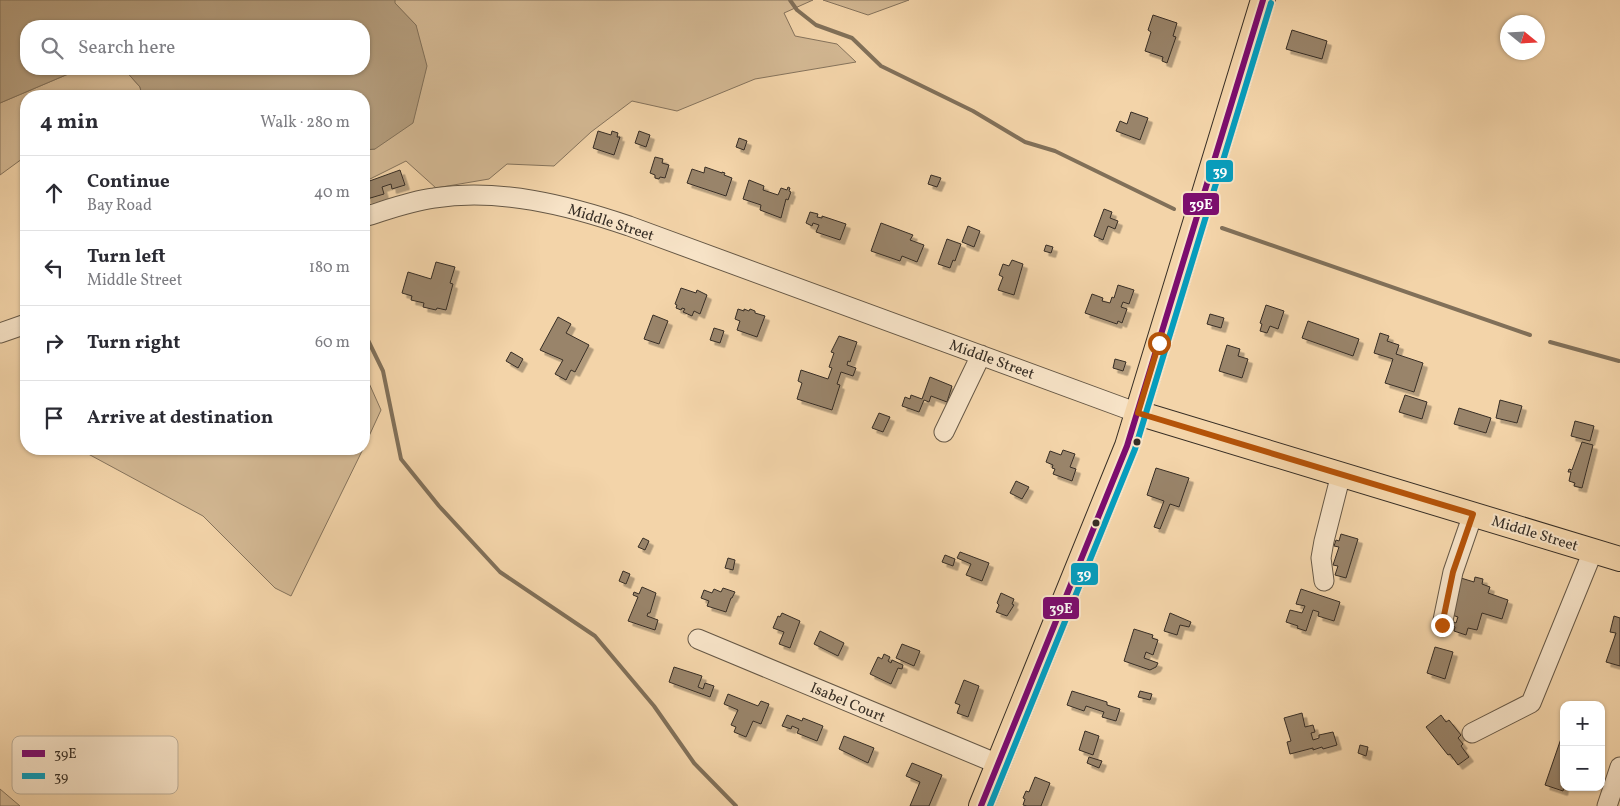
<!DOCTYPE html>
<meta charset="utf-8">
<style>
body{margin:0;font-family:Vollkorn,serif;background:#f7f7f7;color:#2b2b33}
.controls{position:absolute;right:15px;bottom:15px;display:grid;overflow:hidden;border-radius:10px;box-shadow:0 1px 4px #0004}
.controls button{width:45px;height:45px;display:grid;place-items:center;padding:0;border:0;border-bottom:1px solid #e1e1e2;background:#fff;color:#2b2b33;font:25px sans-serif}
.compass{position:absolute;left:1500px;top:15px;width:45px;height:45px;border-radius:50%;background:#fff;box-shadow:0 1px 4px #0004;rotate:108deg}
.stop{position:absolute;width:15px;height:15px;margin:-11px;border:4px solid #b45309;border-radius:50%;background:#fff}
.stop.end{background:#b45309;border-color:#fff;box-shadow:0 1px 5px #0008}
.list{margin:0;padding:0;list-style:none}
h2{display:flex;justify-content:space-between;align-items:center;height:65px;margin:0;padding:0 20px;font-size:21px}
h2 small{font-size:16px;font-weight:400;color:#7c7c81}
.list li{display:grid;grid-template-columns:32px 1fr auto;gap:15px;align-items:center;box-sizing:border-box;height:75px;padding:0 20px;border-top:1px solid #e1e1e2}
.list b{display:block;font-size:19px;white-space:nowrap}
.list p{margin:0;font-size:16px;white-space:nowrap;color:#7c7c81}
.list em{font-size:16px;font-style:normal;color:#7c7c81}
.icon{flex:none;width:28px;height:28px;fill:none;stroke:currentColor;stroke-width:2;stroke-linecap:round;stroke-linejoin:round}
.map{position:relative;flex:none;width:1620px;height:806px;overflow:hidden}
.search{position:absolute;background:#fff;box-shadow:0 1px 4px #0004;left:20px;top:20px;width:350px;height:55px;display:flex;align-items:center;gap:12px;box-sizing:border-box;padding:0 18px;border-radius:20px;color:#7c7c81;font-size:19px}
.panel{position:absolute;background:#fff;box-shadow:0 1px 4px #0004;left:20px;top:90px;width:350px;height:365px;border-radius:20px}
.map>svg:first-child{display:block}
</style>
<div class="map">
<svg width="1620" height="806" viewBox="0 0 1620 806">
<defs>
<filter id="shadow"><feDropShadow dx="4.5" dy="4.5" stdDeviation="0" flood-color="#0004"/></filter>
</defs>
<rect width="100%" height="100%" fill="#f3d4a9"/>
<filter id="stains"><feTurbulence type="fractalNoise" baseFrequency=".004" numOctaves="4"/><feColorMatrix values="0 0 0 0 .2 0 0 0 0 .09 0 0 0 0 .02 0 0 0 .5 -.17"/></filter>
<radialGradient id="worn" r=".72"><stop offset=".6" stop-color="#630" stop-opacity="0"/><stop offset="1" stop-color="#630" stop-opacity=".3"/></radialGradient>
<!-- green -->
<path fill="#d3b893" stroke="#85735c" d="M 395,0 L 813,0 L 784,13 L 795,36 L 837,44 L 856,62 L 755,79 L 677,111 L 632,101 L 591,132 L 554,166 L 507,164 L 489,179 L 436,188 L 406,161 L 364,182 L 364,150 L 375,149 L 416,25 L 394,3 Z
M 823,0 L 909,0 L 868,15 Z
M 80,69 L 124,69 L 140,87 L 142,96 L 26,96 L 26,156 L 0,175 L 0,103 Z
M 364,372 L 381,410 L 364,447 Z
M 79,449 L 242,449 L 249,450 L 250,449 L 363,449 L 291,596 L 275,588 L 203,516 Z
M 0,789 L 20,806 L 0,806 Z"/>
<!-- water -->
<path fill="#b39c7c" stroke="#817059" d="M 0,0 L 395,0 L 395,3 L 416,25 L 427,66 L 413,123 L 375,149 L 364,150 L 364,96 L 142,96 L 140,87 L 124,69 L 364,69 L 364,26 L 26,26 L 26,69 L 80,69 L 0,103 Z"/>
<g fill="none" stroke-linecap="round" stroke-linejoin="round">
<!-- stream -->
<path stroke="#817059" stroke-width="4" d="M 790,0 L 797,10 L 816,25 L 852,38 L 881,66 L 973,111 L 1025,142 L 1055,151 L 1174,209
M 1222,228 L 1530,335
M 364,332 L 383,371 L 401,459 L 439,506 L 500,572 L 595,636 L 654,706 L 694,763 L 736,806
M 1550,342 L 1619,361"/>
</g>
<!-- building -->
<path fill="#99846a" stroke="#372e25" filter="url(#shadow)" d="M 1153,15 L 1177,23 L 1173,36 L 1176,37 L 1167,63 L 1162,61 L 1163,57 L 1145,51 L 1151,32 L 1148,30 Z
M 1292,30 L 1327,41 L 1322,59 L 1286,49 Z
M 1131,112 L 1148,118 L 1140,140 L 1116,131 L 1120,121 L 1127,124 Z
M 598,131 L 611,135 L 612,131 L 618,133 L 617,137 L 620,137 L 614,155 L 593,148 Z
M 639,131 L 650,135 L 646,147 L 635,143 Z
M 739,138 L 747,141 L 744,150 L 736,147 Z
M 655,157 L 663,159 L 662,163 L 669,165 L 665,178 L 660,177 L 659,179 L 655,178 L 655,175 L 650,173 Z
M 705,167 L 722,173 L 722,172 L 725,173 L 724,175 L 732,178 L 726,196 L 687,183 L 692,169 L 704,173 Z
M 400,170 L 405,185 L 392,189 L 391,184 L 382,187 L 384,194 L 367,199 L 364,183 Z
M 931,175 L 941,178 L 937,187 L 928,184 Z
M 749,180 L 764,186 L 763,190 L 778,195 L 781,188 L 787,190 L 788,187 L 790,188 L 789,191 L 791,192 L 788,200 L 786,199 L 781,218 L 760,210 L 761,205 L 743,199 Z
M 1104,209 L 1112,212 L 1110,218 L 1118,221 L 1115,229 L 1108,226 L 1103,240 L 1094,236 Z
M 810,212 L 818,214 L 817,217 L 822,218 L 822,216 L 846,224 L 840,240 L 816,232 L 819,225 L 813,223 L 812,226 L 806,223 Z
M 881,223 L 913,235 L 910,240 L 924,245 L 917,262 L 902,256 L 900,261 L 871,251 Z
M 968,226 L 980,231 L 974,247 L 962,242 Z
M 947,239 L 961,244 L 955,261 L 953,260 L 950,268 L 938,264 Z
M 1046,245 L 1053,247 L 1051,253 L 1044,251 Z
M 1012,260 L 1023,264 L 1014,295 L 998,290 L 1003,277 L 999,275 L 1003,264 L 1009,266 Z
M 436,262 L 455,267 L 450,283 L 453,284 L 446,310 L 437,308 L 436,310 L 423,307 L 424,303 L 411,300 L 412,296 L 402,293 L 408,272 L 431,279 Z
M 1118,285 L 1134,290 L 1129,304 L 1123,302 L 1121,307 L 1127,309 L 1122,323 L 1118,321 L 1117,324 L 1085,313 L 1092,294 L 1103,298 L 1102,301 L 1110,303 L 1112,297 L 1114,298 Z
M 681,288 L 696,293 L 697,290 L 707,295 L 700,314 L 694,311 L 692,316 L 683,312 L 685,309 L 682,308 L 681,310 L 676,308 L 677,305 L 675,304 Z
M 1266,305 L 1284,311 L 1278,329 L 1270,326 L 1267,333 L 1260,331 L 1262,324 L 1260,323 Z
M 738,309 L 744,311 L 744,309 L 749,311 L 750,309 L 755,311 L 755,313 L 765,316 L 757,337 L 737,330 L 740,321 L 735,319 Z
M 1210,314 L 1224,318 L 1221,328 L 1207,324 Z
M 653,315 L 668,321 L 659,344 L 644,339 Z
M 558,317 L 571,324 L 566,333 L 589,345 L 575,372 L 571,370 L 566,380 L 555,374 L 563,360 L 540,350 Z
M 1308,321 L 1359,339 L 1353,356 L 1302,338 Z
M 714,328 L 724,331 L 720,343 L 710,340 Z
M 1380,333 L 1389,336 L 1387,341 L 1399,345 L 1396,354 L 1423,363 L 1414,392 L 1385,383 L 1393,359 L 1374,353 Z
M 839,336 L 857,342 L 850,362 L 848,361 L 847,365 L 856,368 L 853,376 L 841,372 L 837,384 L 840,385 L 832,410 L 797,399 L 802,383 L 798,381 L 801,370 L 828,379 L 832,368 L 829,367 L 834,353 L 831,352 Z
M 1227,345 L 1240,349 L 1238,356 L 1248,359 L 1242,378 L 1219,371 Z
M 511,352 L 523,359 L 518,368 L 506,361 Z
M 1115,359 L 1126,362 L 1123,371 L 1113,368 Z
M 930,377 L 952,386 L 947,402 L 931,396 L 929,402 L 924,400 L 919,412 L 902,406 L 905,397 L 910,399 L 911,395 L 922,399 Z
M 1405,395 L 1427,402 L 1422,419 L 1399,412 Z
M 1500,400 L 1522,406 L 1517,423 L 1496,418 Z
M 1459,408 L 1491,418 L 1486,433 L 1454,424 Z
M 879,413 L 890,417 L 883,432 L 872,428 Z
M 1575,421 L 1594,426 L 1590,441 L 1571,436 Z
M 1582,442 L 1593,445 L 1582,488 L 1574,486 L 1575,483 L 1569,481 L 1571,472 L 1568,472 L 1569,469 L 1572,470 Z
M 1063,450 L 1075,454 L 1070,467 L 1076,469 L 1072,481 L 1053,474 L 1055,469 L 1052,468 L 1053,465 L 1046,462 L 1050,451 L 1061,455 Z
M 1156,468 L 1189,478 L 1179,507 L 1170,504 L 1160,529 L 1154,527 L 1164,501 L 1147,495 Z
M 1016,481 L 1029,487 L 1022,499 L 1010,493 Z
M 1341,534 L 1358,539 L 1346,578 L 1335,575 L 1338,566 L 1333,565 L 1339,547 L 1334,546 L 1336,540 L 1339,541 Z
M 643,538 L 649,541 L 645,550 L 638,547 Z
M 960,552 L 989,563 L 982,581 L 966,575 L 971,564 L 957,558 Z
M 945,555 L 955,559 L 953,566 L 942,562 Z
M 728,558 L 735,560 L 733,570 L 725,568 Z
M 623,571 L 630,574 L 626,584 L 619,581 Z
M 1475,577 L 1483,579 L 1482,584 L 1490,587 L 1488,593 L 1508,600 L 1502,619 L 1482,613 L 1477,630 L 1468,628 L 1466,635 L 1454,631 L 1455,627 L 1453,626 L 1454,622 L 1456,623 L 1458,617 L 1452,615 L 1459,591 L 1457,591 L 1461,578 L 1474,582 Z
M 642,587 L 656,593 L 650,613 L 648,613 L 647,616 L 658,620 L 655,630 L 628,621 L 638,597 L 633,595 L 634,592 L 639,594 Z
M 723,588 L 735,592 L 732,598 L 731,598 L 726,612 L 707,606 L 709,601 L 701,598 L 704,590 L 712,593 L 714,589 L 721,592 Z
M 1301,589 L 1340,602 L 1334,621 L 1318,616 L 1319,612 L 1313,610 L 1306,631 L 1297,628 L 1298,626 L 1286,622 L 1290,610 L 1302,613 L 1305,606 L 1296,604 Z
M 1001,593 L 1014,599 L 1012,604 L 1014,605 L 1007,616 L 996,612 L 999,605 L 997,603 Z
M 782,613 L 800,621 L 790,648 L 779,644 L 784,632 L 773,628 L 778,616 L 780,617 Z
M 1170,613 L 1191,622 L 1189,627 L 1180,625 L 1177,635 L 1164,631 Z
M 1614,616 L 1620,618 L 1620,666 L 1606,662 L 1616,633 L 1610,632 Z
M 1134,629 L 1153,635 L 1152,638 L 1158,640 L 1153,655 L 1146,652 L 1144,658 L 1158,663 L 1156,667 L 1150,670 L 1124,661 Z
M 820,631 L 844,643 L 838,656 L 814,644 Z
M 902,644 L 920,651 L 914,666 L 896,658 Z
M 1435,647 L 1453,652 L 1445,679 L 1427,673 Z
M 884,654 L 890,657 L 888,661 L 891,663 L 892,660 L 903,665 L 902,669 L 898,668 L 891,684 L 870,674 L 878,657 L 882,659 Z
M 674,667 L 702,676 L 698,687 L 703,689 L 705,683 L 714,686 L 710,697 L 669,682 Z
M 964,680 L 979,686 L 968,717 L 957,713 L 960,705 L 955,703 Z
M 1072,691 L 1107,702 L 1107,705 L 1120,709 L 1116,721 L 1102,717 L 1104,712 L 1086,706 L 1084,711 L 1067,705 Z
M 1140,691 L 1152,694 L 1150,700 L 1138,697 Z
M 728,694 L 758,706 L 761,701 L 769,704 L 761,724 L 753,721 L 746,737 L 734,732 L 736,727 L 731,725 L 738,710 L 724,704 Z
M 1302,713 L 1305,727 L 1313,725 L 1315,732 L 1311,733 L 1313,740 L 1319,738 L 1319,735 L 1333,732 L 1337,745 L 1323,749 L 1322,747 L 1313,750 L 1313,748 L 1290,754 L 1287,742 L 1291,741 L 1284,718 Z
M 787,715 L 802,721 L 803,718 L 823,726 L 817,741 L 797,733 L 799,729 L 792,726 L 791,729 L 782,726 Z
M 1441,715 L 1446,722 L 1449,720 L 1461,735 L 1458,738 L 1463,744 L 1461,746 L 1469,757 L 1458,765 L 1450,754 L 1448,755 L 1426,727 Z
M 1564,730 L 1564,787 L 1563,791 L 1545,785 Z
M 1085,731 L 1099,736 L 1093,755 L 1079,750 Z
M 844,736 L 874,748 L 868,763 L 839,749 Z
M 1360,745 L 1368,747 L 1366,756 L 1358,753 Z
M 1089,757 L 1102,761 L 1099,768 L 1087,763 Z
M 912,763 L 942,775 L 929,806 L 910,806 L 920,782 L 906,776 Z
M 1035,777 L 1050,783 L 1041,806 L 1027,806 L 1023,805 L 1025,799 L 1023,798 L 1026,791 L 1029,792 Z"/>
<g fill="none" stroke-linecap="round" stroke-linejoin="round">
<defs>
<path id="minor" d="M 364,217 C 387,210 410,201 434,198 C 500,188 567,205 629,226 L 1138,413
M 0,333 L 26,324
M 944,432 L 981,355
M 1324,581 L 1321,558 L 1324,541 L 1341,474
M 1442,625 L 1453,572 L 1473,514
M 698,639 L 998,764
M 1472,733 L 1531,703 L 1593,551
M 1607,806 L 1620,767"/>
<path id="major" d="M 1138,413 L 1620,559
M 981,806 L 1127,446 L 1263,0"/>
</defs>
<!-- minor casing -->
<use href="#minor" stroke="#665846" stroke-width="21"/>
<!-- major casing -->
<use href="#major" stroke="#372e25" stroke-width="26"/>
<!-- minor -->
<use href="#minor" stroke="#f7e3c7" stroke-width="19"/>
<!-- major -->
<use href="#major" stroke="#f3d4a9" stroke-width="24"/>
<defs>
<path id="bus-1" d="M 981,806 L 1127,446 L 1263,0"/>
<path id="bus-2" d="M 990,806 L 1135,449 L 1271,3"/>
</defs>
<!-- bus-1 casing -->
<use href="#bus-1" stroke="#f7e3c7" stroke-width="10"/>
<!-- bus-2 casing -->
<use href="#bus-2" stroke="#f7e3c7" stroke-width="10"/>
<!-- bus-1 -->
<use href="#bus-1" stroke="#7c0d6e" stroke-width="6"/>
<!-- bus-2 -->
<use href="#bus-2" stroke="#069dbd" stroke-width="6"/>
</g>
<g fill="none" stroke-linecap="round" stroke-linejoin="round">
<!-- route -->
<path stroke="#b45309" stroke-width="6" d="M 1159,343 L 1138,413 L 1473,514 L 1453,572 L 1442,625"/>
</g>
<!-- markers -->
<g fill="#372e25" stroke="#f7e3c7" stroke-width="2">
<circle cx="1137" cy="442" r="4.5"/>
<circle cx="1096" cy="523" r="4.5"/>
</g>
<g text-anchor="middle" stroke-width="4" stroke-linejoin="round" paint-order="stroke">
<!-- street labels -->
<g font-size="15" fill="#372e25" stroke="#f7e3c7">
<text transform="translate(611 222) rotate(18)" y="5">Middle Street</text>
<text transform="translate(992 359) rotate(20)" y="5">Middle Street</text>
<text transform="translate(1535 533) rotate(17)" y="5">Middle Street</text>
<text transform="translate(848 702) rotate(23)" y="5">Isabel Court</text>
</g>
</g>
<!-- legend -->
<rect x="12" y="736" width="166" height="58" rx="8" fill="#f7e3c7" stroke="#bdad96" stroke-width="1"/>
<rect x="22" y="750" width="23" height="7" fill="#7c0d6e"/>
<rect x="22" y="773" width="23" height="6" fill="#069dbd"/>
<g font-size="14" fill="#372e25">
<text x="54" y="758">39E</text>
<text x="54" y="781">39</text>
</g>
<g stroke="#f7e3c7" stroke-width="2">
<rect x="1205" y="159" width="29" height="24" rx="5" fill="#069dbd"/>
<rect x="1182" y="192" width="38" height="24" rx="5" fill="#7c0d6e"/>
<rect x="1070" y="562" width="29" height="24" rx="5" fill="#069dbd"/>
<rect x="1042" y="596" width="38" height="24" rx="5" fill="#7c0d6e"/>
</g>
<g font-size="14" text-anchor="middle" font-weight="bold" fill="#fff">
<text x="1220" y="176">39</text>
<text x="1201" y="209">39E</text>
<text x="1084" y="579">39</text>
<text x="1061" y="613">39E</text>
</g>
<rect width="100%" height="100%" filter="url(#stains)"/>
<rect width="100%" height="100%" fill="url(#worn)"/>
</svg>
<div class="controls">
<button>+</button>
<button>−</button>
</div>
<svg class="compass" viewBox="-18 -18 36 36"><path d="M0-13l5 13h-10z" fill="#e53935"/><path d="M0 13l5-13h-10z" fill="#7c7c81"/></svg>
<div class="stop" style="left:1159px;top:343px"></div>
<div class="stop end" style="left:1442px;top:625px"></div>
<div class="search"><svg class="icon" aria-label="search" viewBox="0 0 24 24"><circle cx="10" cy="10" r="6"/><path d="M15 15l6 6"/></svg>Search here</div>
<section class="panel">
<h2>4 min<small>Walk · 280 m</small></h2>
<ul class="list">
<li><svg class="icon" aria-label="ahead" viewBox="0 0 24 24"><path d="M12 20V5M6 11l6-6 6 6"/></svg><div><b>Continue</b><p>Bay Road</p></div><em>40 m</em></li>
<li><svg class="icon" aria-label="left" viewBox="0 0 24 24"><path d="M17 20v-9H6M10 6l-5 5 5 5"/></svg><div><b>Turn left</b><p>Middle Street</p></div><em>180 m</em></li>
<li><svg class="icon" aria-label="right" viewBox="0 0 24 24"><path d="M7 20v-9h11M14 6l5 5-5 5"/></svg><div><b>Turn right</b></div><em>60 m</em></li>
<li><svg class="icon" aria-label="arrive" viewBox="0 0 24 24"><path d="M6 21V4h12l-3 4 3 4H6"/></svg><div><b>Arrive at destination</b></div></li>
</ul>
</section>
</div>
